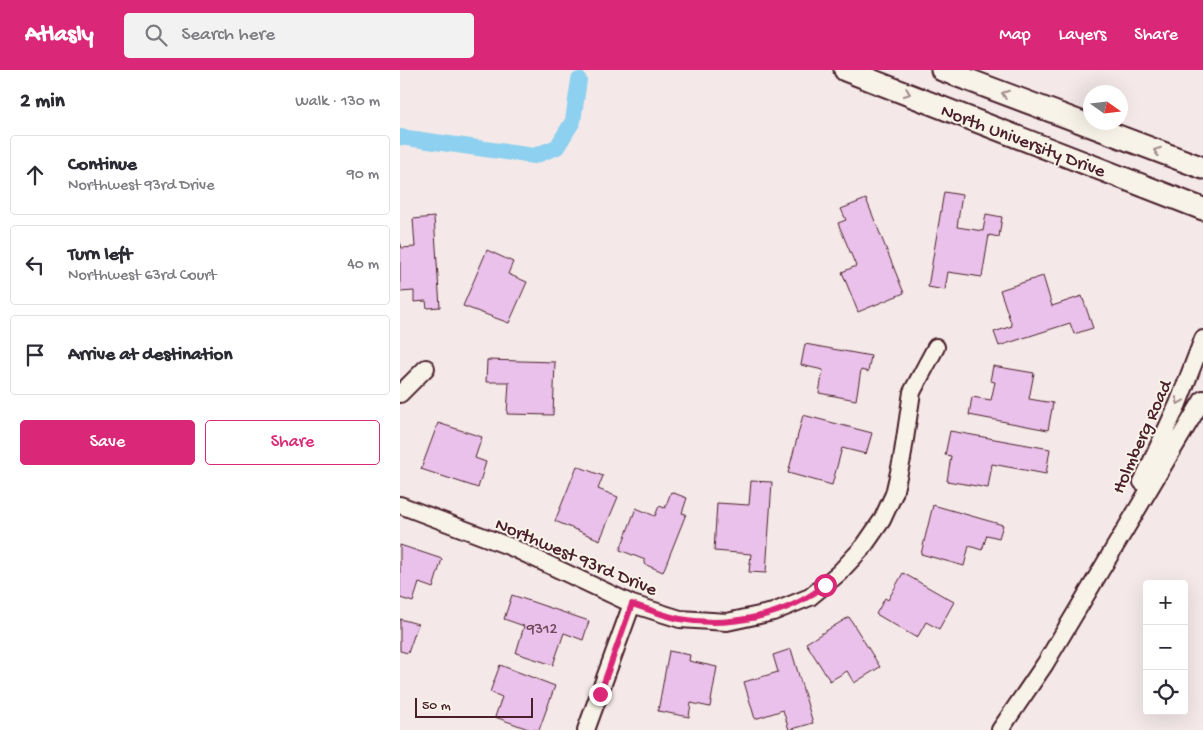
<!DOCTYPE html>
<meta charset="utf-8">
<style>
body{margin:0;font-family:"Gochi Hand",sans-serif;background:#f2f2f3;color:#2b2b33}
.controls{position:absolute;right:15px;bottom:15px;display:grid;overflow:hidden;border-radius:5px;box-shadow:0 5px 20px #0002}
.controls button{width:45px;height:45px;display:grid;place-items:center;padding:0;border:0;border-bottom:1px solid #e1e1e2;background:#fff;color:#2b2b33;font:25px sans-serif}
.compass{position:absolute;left:683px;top:15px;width:45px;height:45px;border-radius:50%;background:#fff;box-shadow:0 5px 20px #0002;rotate:104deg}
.scale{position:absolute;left:15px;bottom:12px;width:118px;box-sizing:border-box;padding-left:5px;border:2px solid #4a1f2b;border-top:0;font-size:14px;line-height:18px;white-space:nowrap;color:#4a1f2b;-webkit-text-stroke:4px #f7f3e8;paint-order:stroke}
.stop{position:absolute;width:15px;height:15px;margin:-11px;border:4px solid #db2777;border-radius:50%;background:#fff}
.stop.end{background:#db2777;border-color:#fff;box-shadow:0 1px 5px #0008}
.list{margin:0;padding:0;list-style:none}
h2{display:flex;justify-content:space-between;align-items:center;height:65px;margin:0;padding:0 20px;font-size:21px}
h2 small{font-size:16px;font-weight:400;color:#7c7c81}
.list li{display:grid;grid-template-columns:32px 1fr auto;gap:15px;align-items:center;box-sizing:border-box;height:80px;margin:0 10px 10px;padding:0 10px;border:1px solid #e1e1e2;border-radius:5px}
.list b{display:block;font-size:19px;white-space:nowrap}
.list p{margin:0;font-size:16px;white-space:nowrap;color:#7c7c81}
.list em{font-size:16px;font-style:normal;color:#7c7c81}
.actions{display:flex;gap:10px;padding:15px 20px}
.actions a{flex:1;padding:11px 0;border:1px solid #db2777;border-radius:5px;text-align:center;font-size:18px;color:#db2777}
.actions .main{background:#db2777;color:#fff}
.icon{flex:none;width:28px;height:28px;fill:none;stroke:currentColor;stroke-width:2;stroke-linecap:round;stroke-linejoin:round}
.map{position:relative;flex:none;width:803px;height:660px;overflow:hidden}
header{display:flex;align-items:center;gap:30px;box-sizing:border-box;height:70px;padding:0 25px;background:#db2777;color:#fff}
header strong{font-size:24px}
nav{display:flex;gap:28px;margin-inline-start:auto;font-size:18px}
.search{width:350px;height:45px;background:#f2f2f3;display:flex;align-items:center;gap:12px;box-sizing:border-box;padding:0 18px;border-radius:5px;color:#7c7c81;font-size:19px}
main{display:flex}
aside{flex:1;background:#fff}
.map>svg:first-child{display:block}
</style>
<header>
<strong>Atlasly</strong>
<div class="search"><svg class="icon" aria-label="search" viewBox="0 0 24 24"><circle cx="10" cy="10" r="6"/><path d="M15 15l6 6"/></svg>Search here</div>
<nav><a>Map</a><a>Layers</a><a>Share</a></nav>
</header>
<main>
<aside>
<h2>2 min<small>Walk · 130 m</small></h2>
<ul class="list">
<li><svg class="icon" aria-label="ahead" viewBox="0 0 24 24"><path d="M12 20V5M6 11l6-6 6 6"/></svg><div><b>Continue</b><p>Northwest 93rd Drive</p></div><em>90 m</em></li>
<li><svg class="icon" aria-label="left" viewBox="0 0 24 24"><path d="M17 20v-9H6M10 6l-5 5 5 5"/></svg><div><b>Turn left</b><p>Northwest 63rd Court</p></div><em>40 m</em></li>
<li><svg class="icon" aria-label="arrive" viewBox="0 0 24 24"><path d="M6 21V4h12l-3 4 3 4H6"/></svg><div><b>Arrive at destination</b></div></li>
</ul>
<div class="actions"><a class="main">Save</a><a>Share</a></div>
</aside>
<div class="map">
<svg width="803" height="660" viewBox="0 0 803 660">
<rect width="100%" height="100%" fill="#f4e9e8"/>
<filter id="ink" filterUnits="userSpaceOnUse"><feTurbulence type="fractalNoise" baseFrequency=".02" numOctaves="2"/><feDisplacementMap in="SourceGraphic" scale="10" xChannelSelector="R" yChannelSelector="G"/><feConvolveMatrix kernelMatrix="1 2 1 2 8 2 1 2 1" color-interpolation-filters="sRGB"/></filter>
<g filter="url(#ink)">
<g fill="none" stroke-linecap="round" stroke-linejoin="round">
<!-- canal -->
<path stroke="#8ed0ef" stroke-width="16" d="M 0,67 L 134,86 L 157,77 L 173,51 L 179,10"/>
</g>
<!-- building -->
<path fill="#e9c1ea" stroke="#4a1f2b" d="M 544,122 L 562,125 L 557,157 L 583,161 L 586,144 L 602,147 L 599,167 L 589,165 L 582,207 L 548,202 L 545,220 L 528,217 Z
M 466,129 L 504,223 L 458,242 L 442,202 L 456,196 L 438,153 L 446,150 L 441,139 Z
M 34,147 L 40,237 L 27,238 L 26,231 L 14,232 L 14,221 L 0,222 L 0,172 L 2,178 L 15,177 L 13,149 Z
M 87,180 L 113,192 L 108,204 L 127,212 L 109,253 L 63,236 Z
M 643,206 L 652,236 L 682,226 L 693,258 L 674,264 L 670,253 L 599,276 L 594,262 L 612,256 L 600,220 Z
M 405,274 L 471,286 L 468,302 L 461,300 L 456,330 L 419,323 L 423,300 L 401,295 Z
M 87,290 L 155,292 L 153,345 L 107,344 L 109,312 L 86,312 Z
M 593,296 L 634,303 L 629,329 L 653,333 L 648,360 L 569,345 L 572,327 L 591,330 L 595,312 L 590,311 Z
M 403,345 L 472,363 L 466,384 L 442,378 L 432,415 L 388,403 Z
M 38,353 L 82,367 L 75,388 L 86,392 L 78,418 L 21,399 Z
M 550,361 L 650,379 L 646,404 L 592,394 L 588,418 L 547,411 L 551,386 L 545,385 Z
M 177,396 L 203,406 L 198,419 L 218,427 L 200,470 L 155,451 Z
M 351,411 L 372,412 L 366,503 L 349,502 L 351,484 L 314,481 L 317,433 L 349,435 Z
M 271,422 L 287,428 L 282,443 L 286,444 L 263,502 L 244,494 L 245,490 L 220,480 L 236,438 L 255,446 L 259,436 L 265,438 Z
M 533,435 L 603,455 L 599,468 L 587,465 L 582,480 L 569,476 L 564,496 L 521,484 Z
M 0,475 L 42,489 L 33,518 L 19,513 L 13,532 L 0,528 Z
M 503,503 L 554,532 L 539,559 L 526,552 L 517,568 L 476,544 L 485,528 L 488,530 Z
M 112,525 L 189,551 L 183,570 L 164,563 L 153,595 L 116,583 L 124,556 L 104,549 Z
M 449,547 L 480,597 L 454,613 L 447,601 L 430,611 L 406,573 Z
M 0,549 L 18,554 L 8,583 L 0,581 Z
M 391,579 L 413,653 L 389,660 L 383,640 L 355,649 L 344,612 L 378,602 L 373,585 Z
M 269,581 L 290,585 L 289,591 L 317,597 L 310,637 L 291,633 L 289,647 L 258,641 Z
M 100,595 L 155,616 L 139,660 L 131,660 L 95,647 L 102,627 L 90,622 Z"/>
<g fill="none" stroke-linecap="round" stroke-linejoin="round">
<defs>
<path id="minor" d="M 0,324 L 26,298
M 742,412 L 778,334 L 803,269
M 0,435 L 111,477 L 232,534 L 280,549 L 327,552 L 373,542 L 410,527 L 439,503 L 464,476 L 482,450 L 494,424 L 502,389 L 512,322 L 536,277
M 186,660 L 232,534
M 600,660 L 645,594 L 803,329"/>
<path id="major" d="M 445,0 L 803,139
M 542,0 L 803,98"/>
</defs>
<!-- minor casing -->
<use href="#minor" stroke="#4a1f2b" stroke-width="20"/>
<!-- major casing -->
<use href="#major" stroke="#4a1f2b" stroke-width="25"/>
<!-- minor -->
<use href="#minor" stroke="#f7f3e8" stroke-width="16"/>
<!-- major -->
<use href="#major" stroke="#f7f3e8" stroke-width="21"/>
</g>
<!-- one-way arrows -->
<defs><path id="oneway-chevron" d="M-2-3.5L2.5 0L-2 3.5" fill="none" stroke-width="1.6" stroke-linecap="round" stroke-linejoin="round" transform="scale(1.25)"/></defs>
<g stroke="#a0898a">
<use href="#oneway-chevron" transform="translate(507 23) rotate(21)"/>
<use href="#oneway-chevron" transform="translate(605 24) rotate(-159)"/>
<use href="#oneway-chevron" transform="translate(757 81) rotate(-159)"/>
<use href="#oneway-chevron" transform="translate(779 331) rotate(112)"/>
</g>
</g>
<g fill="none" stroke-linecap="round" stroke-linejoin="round" filter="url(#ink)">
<!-- route -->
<path stroke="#db2777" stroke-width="6" d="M 200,624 L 232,534 C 248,539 264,546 280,549 C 328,558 387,546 425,515"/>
</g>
<g text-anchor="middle" stroke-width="4" stroke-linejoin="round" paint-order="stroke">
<!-- number labels -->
<g font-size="16" fill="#72485b">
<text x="142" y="563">9312</text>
</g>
<!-- street labels -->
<g font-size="19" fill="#4a1f2b" stroke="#f7f3e8">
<text transform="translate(624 69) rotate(21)" y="7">North University Drive</text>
<text transform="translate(740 366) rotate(-66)" y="7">Holmberg Road</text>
<text transform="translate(177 485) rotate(23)" y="7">Northwest 93rd Drive</text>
</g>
</g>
</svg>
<div class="controls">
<button>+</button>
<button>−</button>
<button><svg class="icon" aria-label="locate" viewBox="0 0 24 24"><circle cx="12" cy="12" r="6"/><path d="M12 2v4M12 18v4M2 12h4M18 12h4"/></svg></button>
</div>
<svg class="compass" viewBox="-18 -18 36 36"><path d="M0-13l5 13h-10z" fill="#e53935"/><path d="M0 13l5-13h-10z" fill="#7c7c81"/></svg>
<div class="scale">50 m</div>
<div class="stop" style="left:425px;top:515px"></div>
<div class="stop end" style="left:200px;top:624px"></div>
</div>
</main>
